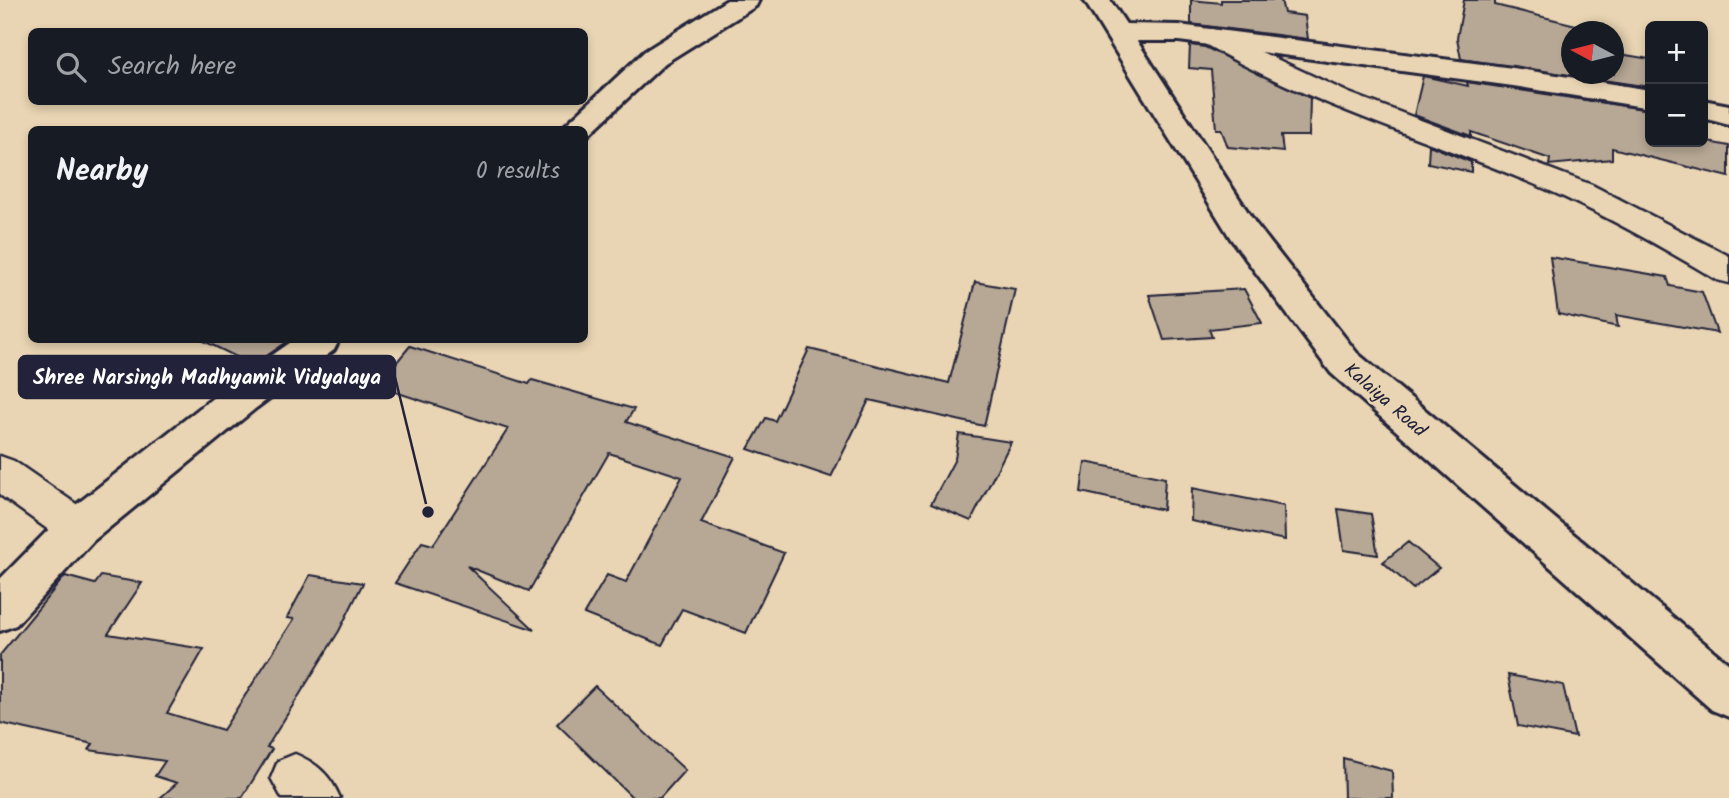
<!DOCTYPE html>
<meta charset="utf-8">
<style>
body{margin:0;font-family:Kalam,sans-serif;background:#20242c;color:#f1f3f6}
.controls{position:absolute;right:21px;top:21px;display:grid;overflow:hidden;border-radius:10px;box-shadow:0 4px 10px #0003}
.controls button{width:63px;height:63px;display:grid;place-items:center;padding:0;border:0;border-bottom:2px solid #363941;background:#171b24;color:#f1f3f6;font:35px sans-serif}
.compass{position:absolute;left:1561px;top:21px;width:63px;height:63px;border-radius:50%;background:#171b24;box-shadow:0 4px 10px #0003;rotate:277deg}
.list{margin:0;padding:0;list-style:none}
h2{display:flex;justify-content:space-between;align-items:center;height:91px;margin:0;padding:0 28px;font-size:30px}
h2 small{font-size:23px;font-weight:400;color:#9ea1a6}
.icon{flex:none;width:38px;height:38px;fill:none;stroke:currentColor;stroke-width:2;stroke-linecap:round;stroke-linejoin:round}
.map{position:relative;flex:none;width:1729px;height:798px;overflow:hidden}
.search{position:absolute;background:#171b24;box-shadow:0 4px 10px #0003;left:28px;top:28px;width:560px;height:77px;display:flex;align-items:center;gap:18px;box-sizing:border-box;padding:0 24px;border-radius:10px;color:#9ea1a6;font-size:26px}
.panel{position:absolute;background:#171b24;box-shadow:0 4px 10px #0003;left:28px;top:126px;width:560px;height:217px;border-radius:10px}
.map>svg:first-child{display:block}
</style>
<div class="map">
<svg width="1729" height="798" viewBox="0 0 1729 798">
<rect width="100%" height="100%" fill="#e9d5b3"/>
<filter id="ink" filterUnits="userSpaceOnUse"><feTurbulence type="fractalNoise" baseFrequency=".0143" numOctaves="2"/><feDisplacementMap in="SourceGraphic" scale="14" xChannelSelector="R" yChannelSelector="G"/><feConvolveMatrix kernelMatrix="1 2 1 2 8 2 1 2 1" color-interpolation-filters="sRGB"/></filter>
<g filter="url(#ink)">
<!-- building -->
<path fill="#b7a895" stroke="#22223b" stroke-width="2" d="M 1191,0 L 1221,3 L 1221,0 L 1281,0 L 1284,13 L 1305,16 L 1308,39 L 1191,24 Z
M 1464,0 L 1495,0 L 1495,5 L 1576,25 L 1575,32 L 1572,32 L 1572,74 L 1614,74 L 1614,53 L 1650,59 L 1650,87 L 1461,59 L 1457,38 Z
M 1190,45 L 1205,47 L 1310,98 L 1309,136 L 1281,136 L 1283,152 L 1228,147 L 1221,129 L 1216,129 L 1211,70 L 1189,68 Z
M 1423,76 L 1468,86 L 1467,82 L 1650,110 L 1650,142 L 1703,141 L 1729,146 L 1729,177 L 1612,148 L 1612,159 L 1549,165 L 1550,159 L 1471,132 L 1471,136 L 1414,115 Z
M 1429,145 L 1471,162 L 1471,172 L 1428,163 Z
M 1550,257 L 1667,277 L 1670,286 L 1702,292 L 1717,333 L 1616,315 L 1618,327 L 1558,314 Z
M 975,282 L 1015,289 L 984,426 L 869,400 L 831,477 L 748,449 L 766,418 L 775,421 L 809,349 L 949,383 Z
M 1244,289 L 1262,323 L 1209,329 L 1212,337 L 1164,340 L 1149,295 Z
M 202,340 L 290,340 L 253,365 Z
M 410,346 L 529,384 L 532,380 L 634,409 L 626,422 L 735,457 L 701,523 L 784,553 L 746,633 L 682,609 L 662,645 L 584,614 L 607,575 L 626,582 L 682,477 L 609,453 L 529,591 L 467,566 L 535,630 L 395,583 L 422,542 L 433,545 L 508,429 L 377,386 Z
M 959,434 L 1011,442 L 971,521 L 931,504 L 955,459 Z
M 1085,462 L 1165,478 L 1163,510 L 1081,492 Z
M 1192,488 L 1284,506 L 1285,540 L 1191,521 Z
M 1338,509 L 1371,514 L 1378,555 L 1344,550 Z
M 1408,542 L 1439,568 L 1413,589 L 1383,562 Z
M 310,575 L 363,583 L 339,631 L 267,747 L 272,749 L 242,798 L 160,798 L 177,783 L 155,776 L 165,761 L 89,750 L 93,744 L 0,723 L 0,655 L 65,576 L 95,584 L 101,576 L 142,583 L 108,634 L 204,649 L 167,713 L 223,730 L 294,619 L 287,618 Z
M 1508,675 L 1563,685 L 1575,737 L 1518,726 Z
M 595,686 L 685,770 L 660,798 L 633,798 L 557,724 Z
M 1343,758 L 1392,771 L 1393,798 L 1344,798 Z"/>
<g fill="none" stroke-linecap="round" stroke-linejoin="round">
<defs>
<path id="street" d="M 1212,29 L 1349,93 L 1592,185 L 1729,256 L 1729,283 L 1717,280 C 1662,247 1607,216 1548,190 C 1433,140 1312,106 1203,43 L 1199,37 L 1203,31 Z
M 0,456 L 14,461 L 92,515 L 98,528 L 92,541 L 78,546 L 64,541 L 0,495 Z
M 295,754 C 317,763 331,776 340,798 L 282,798 L 271,778 L 278,761 Z"/>
<path id="secondary" d="M 727,0 L 759,0 L 756,6 L 665,63 L 586,137 L 584,130 L 560,130 L 645,51 Z
M 1084,0 L 1110,0 L 1126,24 L 1179,25 L 1513,68 L 1650,90 L 1650,108 L 1513,86 L 1179,41 L 1137,41 L 1255,223 L 1357,353 L 1729,664 L 1729,717 L 1712,710 L 1331,373 L 1231,239 Z
M 1703,100 L 1729,105 L 1729,125 L 1703,118 Z
M 294,340 L 339,340 L 334,350 L 256,408 L 93,541 L 16,625 L 0,631 L 0,579 L 63,515 L 228,386 Z"/>
</defs>
<!-- street casing -->
<use href="#street" stroke="#22223b" stroke-width="5"/>
<!-- secondary casing -->
<use href="#secondary" stroke="#22223b" stroke-width="6"/>
<!-- street -->
<use href="#street" fill="#e9d5b3" fill-rule="evenodd"/>
<!-- secondary -->
<use href="#secondary" fill="#e9d5b3" fill-rule="evenodd"/>
</g>
</g>
<g text-anchor="middle" stroke-width="5" stroke-linejoin="round" paint-order="stroke">
<!-- street labels -->
<g font-size="19" fill="#22223b" stroke="#e9d5b3">
<text transform="translate(1386 399) rotate(41)" y="7">Kalaiya Road</text>
</g>
</g>
<!-- callouts -->
<path fill="none" stroke="#22223b" stroke-width="2.5" d="M428 512L395 377"/>
<circle fill="#22223b" stroke="#e9d5b3" stroke-width="2.5" cx="428" cy="512" r="7"/>
<rect fill="#22223b" stroke="#22223b" stroke-width="2.5" x="19" y="356" width="376" height="42" rx="7"/>
<g font-size="21" text-anchor="middle" font-weight="bold" fill="#fff">
<text x="207" y="384">Shree Narsingh Madhyamik Vidyalaya</text>
</g>
</svg>
<div class="controls">
<button>+</button>
<button>−</button>
</div>
<svg class="compass" viewBox="-18 -18 36 36"><path d="M0-13l5 13h-10z" fill="#e53935"/><path d="M0 13l5-13h-10z" fill="#9ea1a6"/></svg>
<div class="search"><svg class="icon" aria-label="search" viewBox="0 0 24 24"><circle cx="10" cy="10" r="6"/><path d="M15 15l6 6"/></svg>Search here</div>
<section class="panel">
<h2>Nearby<small>0 results</small></h2>
<ul class="list">
</ul>
</section>
</div>
